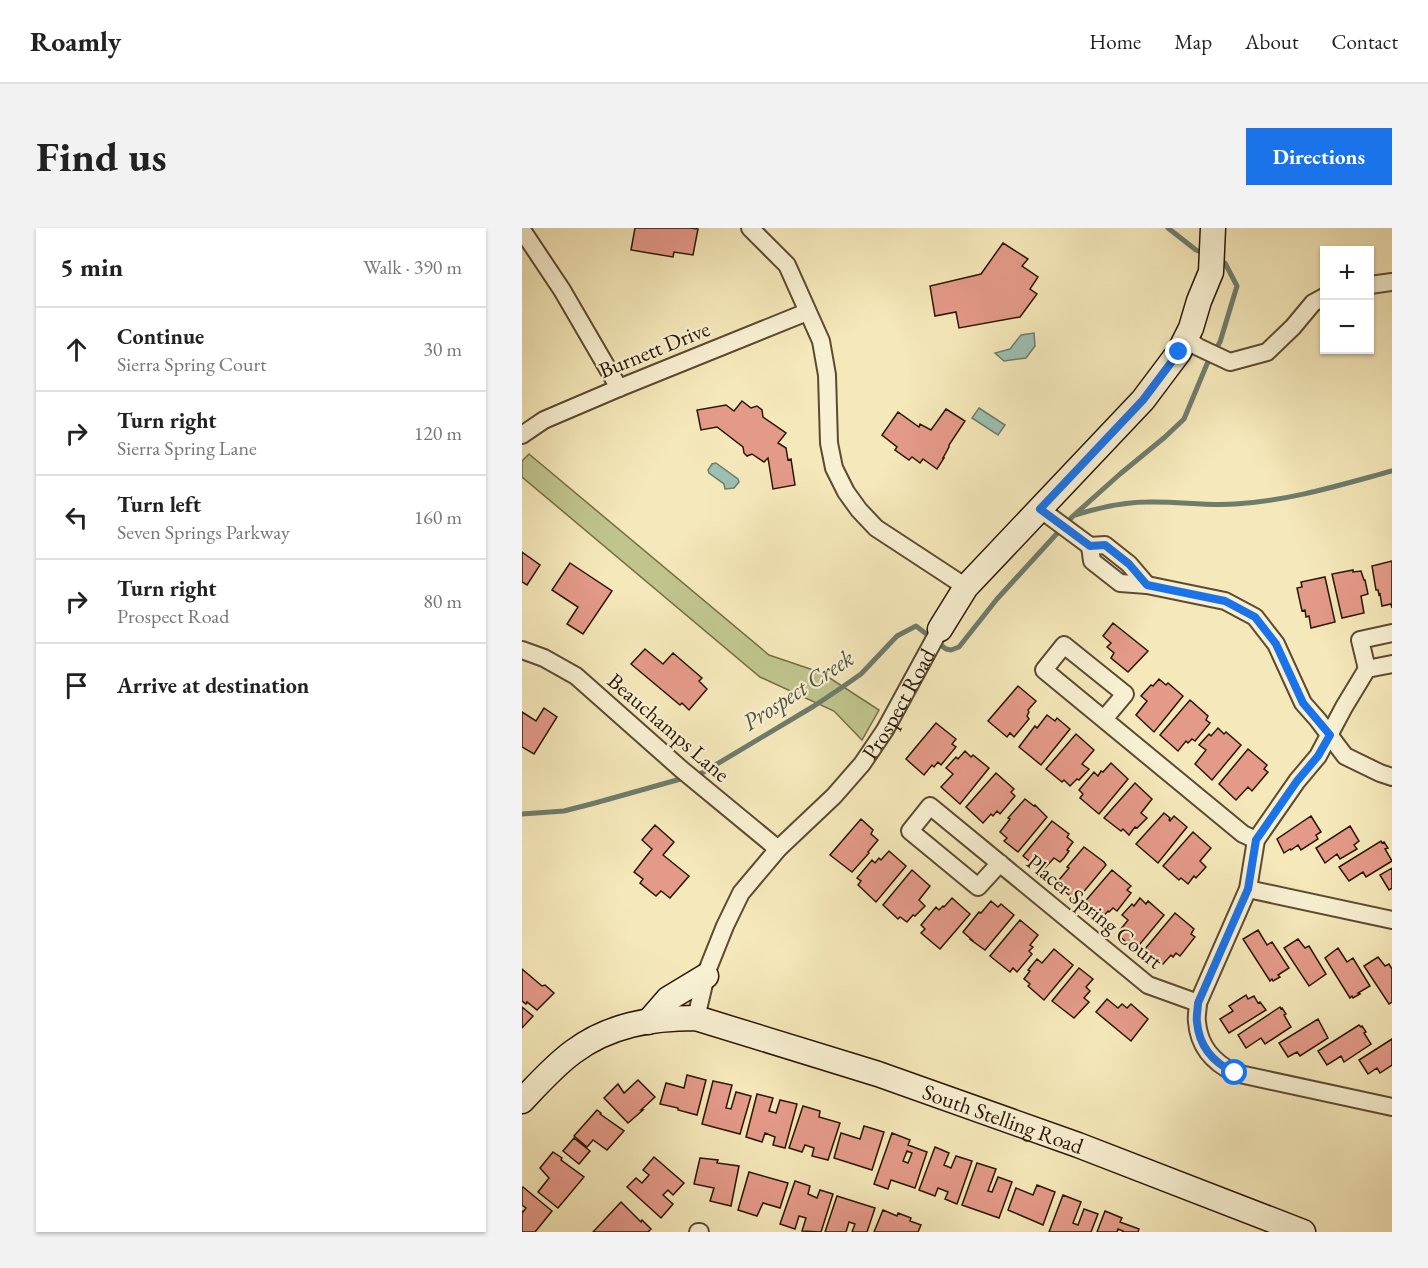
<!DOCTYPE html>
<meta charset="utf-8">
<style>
body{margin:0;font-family:"EB Garamond",serif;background:#f2f2f2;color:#222}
.controls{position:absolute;right:18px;top:18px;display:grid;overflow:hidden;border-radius:0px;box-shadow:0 2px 4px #0004}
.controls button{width:54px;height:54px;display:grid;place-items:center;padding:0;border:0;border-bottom:2px solid #e0e0e0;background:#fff;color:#222;font:30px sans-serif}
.stop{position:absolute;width:18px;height:18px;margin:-14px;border:4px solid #1a73e8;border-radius:50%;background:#fff}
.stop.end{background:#1a73e8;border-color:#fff;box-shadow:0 2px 6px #0008}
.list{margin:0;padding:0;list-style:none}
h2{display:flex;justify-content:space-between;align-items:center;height:78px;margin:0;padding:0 24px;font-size:26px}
h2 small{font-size:20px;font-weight:400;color:#767676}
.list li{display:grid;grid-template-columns:39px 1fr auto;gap:18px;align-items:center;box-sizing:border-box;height:84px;padding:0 24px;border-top:2px solid #e0e0e0}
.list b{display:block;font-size:22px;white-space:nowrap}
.list p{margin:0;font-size:20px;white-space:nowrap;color:#767676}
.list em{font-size:20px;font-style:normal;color:#767676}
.icon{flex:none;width:33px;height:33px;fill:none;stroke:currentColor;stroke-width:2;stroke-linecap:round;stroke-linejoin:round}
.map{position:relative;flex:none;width:870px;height:1004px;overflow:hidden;border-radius:0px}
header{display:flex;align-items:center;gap:36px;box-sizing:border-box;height:84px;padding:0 30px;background:#fff;border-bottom:2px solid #e0e0e0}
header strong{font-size:28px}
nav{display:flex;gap:33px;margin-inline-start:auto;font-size:21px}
.intro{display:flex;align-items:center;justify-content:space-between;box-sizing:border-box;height:144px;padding:0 36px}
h1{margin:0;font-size:42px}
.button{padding:15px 27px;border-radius:0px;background:#1a73e8;color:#fff;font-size:21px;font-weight:700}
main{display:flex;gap:36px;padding:0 36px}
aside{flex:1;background:#fff;border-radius:0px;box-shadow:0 2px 4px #0004}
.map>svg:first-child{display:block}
</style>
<header>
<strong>Roamly</strong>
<nav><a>Home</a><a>Map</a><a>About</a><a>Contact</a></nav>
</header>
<div class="intro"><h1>Find us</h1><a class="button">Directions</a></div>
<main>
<aside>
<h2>5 min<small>Walk · 390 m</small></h2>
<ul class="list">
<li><svg class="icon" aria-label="ahead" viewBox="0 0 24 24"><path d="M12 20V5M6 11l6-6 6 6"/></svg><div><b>Continue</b><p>Sierra Spring Court</p></div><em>30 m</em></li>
<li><svg class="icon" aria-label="right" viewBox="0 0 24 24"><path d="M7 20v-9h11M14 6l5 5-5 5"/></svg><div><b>Turn right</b><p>Sierra Spring Lane</p></div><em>120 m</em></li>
<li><svg class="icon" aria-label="left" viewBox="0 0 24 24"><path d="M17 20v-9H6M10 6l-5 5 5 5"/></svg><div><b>Turn left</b><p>Seven Springs Parkway</p></div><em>160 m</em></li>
<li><svg class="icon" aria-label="right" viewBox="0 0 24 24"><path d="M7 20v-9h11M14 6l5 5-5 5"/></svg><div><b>Turn right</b><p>Prospect Road</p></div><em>80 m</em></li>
<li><svg class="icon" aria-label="arrive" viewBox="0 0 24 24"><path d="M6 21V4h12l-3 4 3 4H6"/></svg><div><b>Arrive at destination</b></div></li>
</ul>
</aside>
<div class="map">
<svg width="870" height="1004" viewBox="0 0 870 1004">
<rect width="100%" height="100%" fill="#f5e8ba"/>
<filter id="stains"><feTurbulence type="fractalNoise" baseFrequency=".00333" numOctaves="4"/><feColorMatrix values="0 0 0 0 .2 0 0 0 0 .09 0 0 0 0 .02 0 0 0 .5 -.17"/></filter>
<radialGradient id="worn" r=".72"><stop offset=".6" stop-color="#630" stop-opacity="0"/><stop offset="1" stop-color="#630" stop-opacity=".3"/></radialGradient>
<!-- green -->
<path fill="#c0c58d" stroke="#756e48" stroke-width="1.5" d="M 7,226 L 247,427 L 300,445 L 357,482 L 340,512 L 312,483 L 238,449 L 0,249 L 0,233 Z"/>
<!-- water -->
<path fill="#9cc0b3" stroke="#6e7c6c" stroke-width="1.5" d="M 512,105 L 513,118 L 504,130 L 482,133 L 473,125 L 488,121 L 499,107 Z
M 457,180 L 483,197 L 476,207 L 450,190 Z
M 194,235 L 216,251 L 217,254 L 212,260 L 203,261 L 202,256 L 187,245 L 186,242 L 190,236 Z"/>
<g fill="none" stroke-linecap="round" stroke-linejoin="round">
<!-- stream -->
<path stroke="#6e7c6c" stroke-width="5" d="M 646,0 L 674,22 L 684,26
M 553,287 C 576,280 601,274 625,274 C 655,273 683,278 713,276 C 767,273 818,257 870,243
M 0,586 L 42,583 L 73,575 L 180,545 L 292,478 L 319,460 L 339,446 L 375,408 L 394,398 L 424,421 L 429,422 L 437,419 L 475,371 L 551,288 L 598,246 L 643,209 L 662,191 L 685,136 L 698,114 L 715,58 L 703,35 L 697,33"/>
</g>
<!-- building -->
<path fill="#e49a89" stroke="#2a1602" stroke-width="1.5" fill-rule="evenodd" d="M 113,0 L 168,0 L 176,1 L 171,27 L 152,24 L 151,29 L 109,22 Z
M 481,15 L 506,31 L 500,38 L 516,49 L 508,61 L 515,66 L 498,89 L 437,100 L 434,84 L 413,88 L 408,58 L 459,46 Z
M 220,173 L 229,180 L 235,178 L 240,182 L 241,189 L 264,205 L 256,215 L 264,220 L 266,232 L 269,231 L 273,257 L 251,261 L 246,230 L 242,234 L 230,226 L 225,228 L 222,225 L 221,219 L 195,199 L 179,202 L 175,182 L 204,177 L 212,183 Z
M 424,181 L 443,193 L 427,217 L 427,219 L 421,230 L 422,230 L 415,241 L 401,231 L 398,235 L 390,229 L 387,232 L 373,222 L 375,219 L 360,207 L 376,184 L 397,199 L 398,196 L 409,202 Z
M 0,324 L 18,337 L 5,357 L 0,354 Z
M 870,333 L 870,380 L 869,376 L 860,378 L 858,366 L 857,367 L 856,362 L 854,362 L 850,338 Z
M 48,335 L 90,363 L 61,406 L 45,396 L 56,379 L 30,362 Z
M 831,342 L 831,344 L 839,343 L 842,352 L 843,352 L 846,366 L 839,368 L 842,385 L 820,390 L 810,346 Z
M 803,349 L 813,394 L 789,400 L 787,388 L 784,389 L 783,382 L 780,383 L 775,360 L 780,359 L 779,354 Z
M 591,395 L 626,423 L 606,444 L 589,430 L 592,425 L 585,419 L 589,415 L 581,408 Z
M 123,421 L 141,436 L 151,425 L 180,450 L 177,453 L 185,461 L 167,482 L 160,475 L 158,477 L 109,436 Z
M 637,451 L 644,457 L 646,455 L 661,468 L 632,504 L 614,487 L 625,473 L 619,468 L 629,457 L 631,458 Z
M 496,458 L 514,473 L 506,482 L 507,484 L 505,488 L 507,491 L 492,509 L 488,505 L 485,509 L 466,493 Z
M 668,472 L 686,488 L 684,492 L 688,495 L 673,513 L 670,511 L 666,515 L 664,513 L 656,523 L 638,507 Z
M 22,480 L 35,489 L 12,526 L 0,519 L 0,484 L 14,493 Z
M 525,487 L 533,493 L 535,490 L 548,501 L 519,537 L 497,519 L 513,498 L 515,500 Z
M 414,495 L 434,511 L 430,516 L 434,519 L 419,537 L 416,534 L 412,539 L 410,537 L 402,547 L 384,531 Z
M 696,500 L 702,506 L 704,504 L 719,517 L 690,552 L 673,536 L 684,522 L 677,517 L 687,506 L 689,508 Z
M 554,506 L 572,522 L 560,536 L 567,541 L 557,552 L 555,551 L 548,558 L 542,552 L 540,554 L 524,541 Z
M 726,521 L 745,537 L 742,541 L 746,544 L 730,563 L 726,559 L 714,572 L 697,556 Z
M 443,523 L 449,529 L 451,527 L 467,540 L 438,576 L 419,559 L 431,546 L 424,540 L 434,529 L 436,531 Z
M 589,535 L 606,551 L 577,586 L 558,570 L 561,566 L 557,562 L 572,544 L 576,548 L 579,543 L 581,544 Z
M 474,545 L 492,561 L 489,564 L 493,568 L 478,586 L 475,583 L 471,588 L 469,586 L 461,595 L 444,579 Z
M 613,555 L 630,571 L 619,585 L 625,590 L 615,600 L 613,599 L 607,607 L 601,601 L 599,603 L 582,590 Z
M 503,571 L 512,578 L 513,577 L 525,589 L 496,624 L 482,613 L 485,610 L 478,604 L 488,591 L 486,590 Z
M 642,585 L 648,590 L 647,592 L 648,593 L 652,588 L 665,599 L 636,635 L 614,616 Z
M 789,588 L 799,604 L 794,607 L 796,611 L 779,622 L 776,617 L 769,622 L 768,621 L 762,625 L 755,611 Z
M 339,591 L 351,602 L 349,606 L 356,612 L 346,624 L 347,625 L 330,644 L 308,627 Z
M 530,593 L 547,606 L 545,609 L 551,614 L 545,622 L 547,623 L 542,630 L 538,634 L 532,630 L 520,643 L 501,628 Z
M 133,597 L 152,614 L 141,627 L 167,648 L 148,670 L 139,663 L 134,668 L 118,655 L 121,651 L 112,644 L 130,621 L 120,612 Z
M 828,598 L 837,613 L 832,617 L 835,621 L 818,631 L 815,626 L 803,635 L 794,620 Z
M 671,604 L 689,620 L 678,633 L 684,639 L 674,650 L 672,648 L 666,656 L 659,650 L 657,652 L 641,638 Z
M 859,613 L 860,615 L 862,614 L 866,620 L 863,621 L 870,633 L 844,649 L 841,644 L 827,653 L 817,639 Z
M 562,619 L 582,634 L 584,637 L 554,673 L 540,661 L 544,657 L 543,657 L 537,652 L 547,640 L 545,639 Z
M 367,623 L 384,638 L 354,674 L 336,657 L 339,653 L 335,650 L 350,632 L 353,635 L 357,630 L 359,632 Z
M 870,640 L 870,660 L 867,662 L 858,647 Z
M 390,642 L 408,658 L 397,672 L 403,678 L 393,688 L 391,687 L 385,694 L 378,689 L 376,691 L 361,677 Z
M 590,642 L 609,658 L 605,662 L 609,665 L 595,683 L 591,680 L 587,684 L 586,683 L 578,692 L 560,677 Z
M 430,670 L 448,686 L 418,721 L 399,705 L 403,701 L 399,697 L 414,679 L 417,682 L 421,678 L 422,679 Z
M 618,670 L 624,676 L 626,673 L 642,687 L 613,722 L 595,706 L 606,692 L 600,687 L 610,676 L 612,678 Z
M 469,673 L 476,679 L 479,676 L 492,687 L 463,722 L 449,712 L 450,712 L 441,704 L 457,684 L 459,685 Z
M 653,685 L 672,701 L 669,706 L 673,709 L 658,728 L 654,725 L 651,729 L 649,727 L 641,736 L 623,721 Z
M 498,692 L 516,707 L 508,717 L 511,719 L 507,723 L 510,726 L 495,744 L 491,740 L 488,744 L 468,728 Z
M 736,702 L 745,717 L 750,714 L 767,740 L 756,747 L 758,749 L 751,753 L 750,751 L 748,753 L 721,711 Z
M 776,711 L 783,720 L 787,718 L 804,746 L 787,758 L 762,720 Z
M 816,720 L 825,734 L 831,730 L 848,758 L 836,765 L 838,766 L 831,770 L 830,768 L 828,770 L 803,730 Z
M 532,721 L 551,737 L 522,772 L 506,758 L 508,756 L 502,751 L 508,743 L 506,742 L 515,731 L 520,735 Z
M 856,729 L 863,738 L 867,736 L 870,741 L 870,774 L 867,776 L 842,738 Z
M 557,740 L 571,751 L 564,759 L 568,763 L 562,770 L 567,774 L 552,790 L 530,773 Z
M 0,741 L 20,758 L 23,757 L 32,765 L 15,782 L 5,774 L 4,776 L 0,773 Z
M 724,767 L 726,771 L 732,768 L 736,775 L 738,774 L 744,782 L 707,805 L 698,791 L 711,783 L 707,778 Z
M 585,771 L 596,780 L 600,776 L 605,780 L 609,776 L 626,791 L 609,813 L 574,784 Z
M 0,779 L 11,788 L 0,800 Z
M 758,779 L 759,781 L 760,780 L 764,786 L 762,787 L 769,799 L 743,816 L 739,810 L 724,820 L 716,807 Z
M 796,791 L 806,810 L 778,828 L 775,824 L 766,829 L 757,815 Z
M 837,797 L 839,799 L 840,798 L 844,804 L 842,805 L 849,816 L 822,834 L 819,828 L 805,837 L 796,823 Z
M 870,811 L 870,837 L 858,845 L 855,840 L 846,846 L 837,832 Z
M 165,847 L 184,852 L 175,887 L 156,882 L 156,880 L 138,876 L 144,855 L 162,860 Z
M 116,852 L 133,869 L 119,882 L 121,882 L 106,895 L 82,870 L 96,856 L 102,865 Z
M 191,853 L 210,857 L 204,880 L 209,881 L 214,864 L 229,868 L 218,906 L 180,896 Z
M 235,866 L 251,870 L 247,883 L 254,885 L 258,872 L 275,876 L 263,920 L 251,917 L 253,909 L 243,905 L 240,914 L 224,909 Z
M 281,878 L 298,883 L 297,889 L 318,895 L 306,932 L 290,928 L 292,920 L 283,917 L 280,924 L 267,920 Z
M 75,882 L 79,885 L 78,886 L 102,903 L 85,922 L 71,912 L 65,919 L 52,908 Z
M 342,898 L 362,904 L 350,942 L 312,930 L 319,905 L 338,911 Z
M 370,905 L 388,912 L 386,917 L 405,924 L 393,960 L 369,952 L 366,961 L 352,956 ZM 385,923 L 390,925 L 386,935 L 381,933 Z
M 52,910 L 68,923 L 57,936 L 41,923 Z
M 413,919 L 427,925 L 422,937 L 429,940 L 434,928 L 450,933 L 435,976 L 423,971 L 426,964 L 416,960 L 413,968 L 397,962 Z
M 31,924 L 40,930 L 39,932 L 62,949 L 36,980 L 16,964 L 27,950 L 18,940 Z
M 132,929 L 162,955 L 151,967 L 146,962 L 141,967 L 151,976 L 139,990 L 105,959 L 114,950 L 120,955 L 127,947 L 121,942 Z
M 178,930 L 196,932 L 195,935 L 217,938 L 209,978 L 188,973 L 192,960 L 172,956 Z
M 455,935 L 474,941 L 466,963 L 470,964 L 476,949 L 490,954 L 477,990 L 440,977 Z
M 227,944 L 266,955 L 258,980 L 241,975 L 235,988 L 216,982 Z
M 273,953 L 288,958 L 286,966 L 295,970 L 298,962 L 311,966 L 299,1004 L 280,1003 L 284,990 L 277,988 L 273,1001 L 258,996 Z
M 515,957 L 533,964 L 521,997 L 486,982 L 494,960 L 511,967 Z
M 1,959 L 30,983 L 13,1004 L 0,1004 L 0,983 L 1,984 L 4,980 L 0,977 L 0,960 Z
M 541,967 L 559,974 L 551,995 L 556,997 L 562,981 L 576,986 L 569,1004 L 527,1004 Z
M 315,968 L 353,980 L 345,1004 L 330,1004 L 333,996 L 327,994 L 324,1004 L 303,1004 Z
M 99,974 L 119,994 L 120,992 L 129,1001 L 126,1004 L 71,1004 Z
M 361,982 L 375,988 L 376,985 L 389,990 L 388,993 L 399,997 L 396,1004 L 352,1004 Z
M 583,983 L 600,990 L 598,994 L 617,1001 L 616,1004 L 600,1004 L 601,1003 L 596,1001 L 595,1004 L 575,1004 Z"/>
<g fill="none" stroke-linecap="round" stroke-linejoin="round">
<defs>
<g id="street">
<path d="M 228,0 L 265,37 L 299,113 L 305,147 L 307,215 L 312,240 L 324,264 L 337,282 L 354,300 L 444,359"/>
<path d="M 0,2 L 40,62 L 97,160"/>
<path d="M 848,57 L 870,54"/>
<path d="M 664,110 L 676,119 L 708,134 L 745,124 L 771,99 L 791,75 L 802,69"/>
<path d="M 0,207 L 22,192 L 97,160 L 285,84"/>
<path d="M 518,281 L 568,318 L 583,317 L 607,336 L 625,357"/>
<path d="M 568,318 L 570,333 L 598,355 L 625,357 L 703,373 L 733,389 L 754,416 L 781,475 L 796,492 L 823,528 L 858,545 L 870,549"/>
<path d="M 0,422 L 22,430 L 54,448 L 159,541 L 256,621"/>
<path d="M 870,436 L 845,441 L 822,479 L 796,528 L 775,553 L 734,612 L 726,661 L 676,775 C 676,781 674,788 675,794 C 677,819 692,835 713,845 L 870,879"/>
<path d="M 845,441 L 838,412 L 870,405"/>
<path d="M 582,491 L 603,466 L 542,417 L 522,442 L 721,606 L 734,612"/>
<path d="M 478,635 L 456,659 L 388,603 L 408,578 L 626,757 L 676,775"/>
<path d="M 726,661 L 870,692"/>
<path id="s1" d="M 174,790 L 185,743 L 203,698 L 219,665 L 256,621 L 312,568 L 340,536 L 363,502 L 418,401"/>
<path d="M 176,1004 L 178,1004"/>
</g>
<g id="secondary">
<path d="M 418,401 L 444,359 L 621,172 L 657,124 L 669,100 L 677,73 L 689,44 L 691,0"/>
<path d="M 126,794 L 146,771 L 184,748"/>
<path id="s2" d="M 0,873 C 16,856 32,838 51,824 C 87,797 129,790 174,790 L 356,846 L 556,917 L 781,1004"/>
</g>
</defs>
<!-- street casing -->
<use href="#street" stroke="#5d4a30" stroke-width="20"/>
<!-- secondary casing -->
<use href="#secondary" stroke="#2a1602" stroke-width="27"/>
<!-- street -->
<use href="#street" stroke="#f8f0d2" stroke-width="16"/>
<!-- secondary -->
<use href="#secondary" stroke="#f8f0d2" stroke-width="24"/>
</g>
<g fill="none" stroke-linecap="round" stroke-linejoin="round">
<!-- route -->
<path stroke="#1a73e8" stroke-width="8" d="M 657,124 L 621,172 L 518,281 L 568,318 L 583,317 L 607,336 L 625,357 L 703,373 L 733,389 L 754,416 L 781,475 L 808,507 L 796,528 L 775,553 L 734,612 L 726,661 L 676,775 C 676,781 674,788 675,794 C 677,819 692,835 713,845"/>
</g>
<g text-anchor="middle" stroke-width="4.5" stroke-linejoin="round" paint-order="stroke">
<!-- street labels -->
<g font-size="22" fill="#2a1602" stroke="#f8f0d2">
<text transform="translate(132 121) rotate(-22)" y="8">Burnett Drive</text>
<text dy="8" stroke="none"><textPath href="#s1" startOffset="381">Prospect Road</textPath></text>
<text transform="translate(147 499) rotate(41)" y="8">Beauchamps Lane</text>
<text transform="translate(573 683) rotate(39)" y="8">Placer Spring Court</text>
<text dy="8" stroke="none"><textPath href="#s2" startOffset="524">South Stelling Road</textPath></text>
</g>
<!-- water labels -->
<g font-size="24" font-style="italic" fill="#525240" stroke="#f8f0d2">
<text transform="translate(276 462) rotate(-33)" y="8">Prospect Creek</text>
</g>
</g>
<rect width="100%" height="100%" filter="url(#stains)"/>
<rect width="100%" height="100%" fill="url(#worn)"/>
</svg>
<div class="controls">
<button>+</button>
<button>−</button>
</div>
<div class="stop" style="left:713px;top:845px"></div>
<div class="stop end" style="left:657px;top:124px"></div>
</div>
</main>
